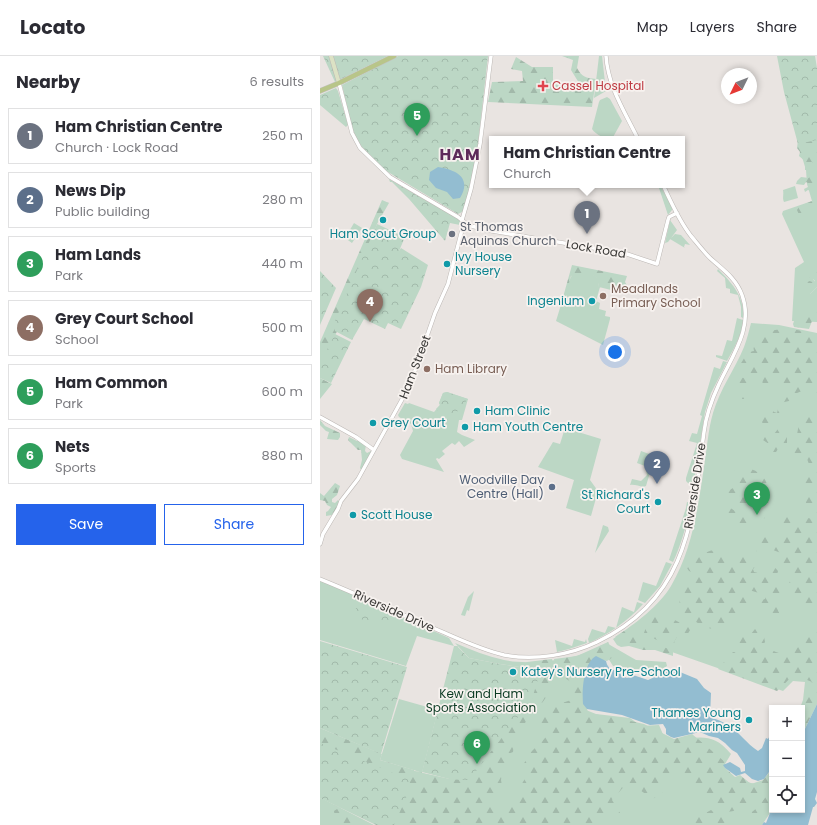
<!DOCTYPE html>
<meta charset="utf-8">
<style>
body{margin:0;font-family:Poppins,sans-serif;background:#f7f7f7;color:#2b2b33}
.controls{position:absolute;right:12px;bottom:12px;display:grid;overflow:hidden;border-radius:0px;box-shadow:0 2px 6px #0003}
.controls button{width:36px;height:36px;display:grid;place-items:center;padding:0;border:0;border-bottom:1px solid #e1e1e2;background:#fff;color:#2b2b33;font:20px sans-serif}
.compass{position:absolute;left:401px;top:12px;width:36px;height:36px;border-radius:50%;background:#fff;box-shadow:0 2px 6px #0003;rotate:227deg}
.you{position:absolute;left:295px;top:296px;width:14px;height:14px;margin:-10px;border:3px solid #fff;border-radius:50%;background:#1a73e8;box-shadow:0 0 0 6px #1a73e833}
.badge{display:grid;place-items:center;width:26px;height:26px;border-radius:50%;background:#2563eb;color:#fff;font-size:13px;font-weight:700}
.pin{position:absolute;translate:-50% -33px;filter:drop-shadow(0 1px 2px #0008)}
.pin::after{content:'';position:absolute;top:21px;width:14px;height:12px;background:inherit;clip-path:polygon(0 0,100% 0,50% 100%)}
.popup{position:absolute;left:169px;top:80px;width:196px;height:52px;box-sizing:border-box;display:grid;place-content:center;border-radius:0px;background:#fff;filter:drop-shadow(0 1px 3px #0005);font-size:13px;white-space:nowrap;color:#7c7c81}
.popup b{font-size:15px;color:#2b2b33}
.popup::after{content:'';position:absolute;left:50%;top:100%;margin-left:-8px;border:8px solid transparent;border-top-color:#fff}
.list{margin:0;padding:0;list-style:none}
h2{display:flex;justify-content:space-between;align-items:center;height:52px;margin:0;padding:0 16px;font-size:17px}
h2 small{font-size:13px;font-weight:400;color:#7c7c81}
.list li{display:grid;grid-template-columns:26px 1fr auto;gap:12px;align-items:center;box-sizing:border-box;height:56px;margin:0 8px 8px;padding:0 8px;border:1px solid #e1e1e2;border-radius:0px}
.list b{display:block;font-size:15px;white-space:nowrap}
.list p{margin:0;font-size:13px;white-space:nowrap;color:#7c7c81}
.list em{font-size:13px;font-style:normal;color:#7c7c81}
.actions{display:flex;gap:8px;padding:12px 16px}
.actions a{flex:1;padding:9px 0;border:1px solid #2563eb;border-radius:0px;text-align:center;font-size:14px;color:#2563eb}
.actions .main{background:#2563eb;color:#fff}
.icon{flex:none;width:22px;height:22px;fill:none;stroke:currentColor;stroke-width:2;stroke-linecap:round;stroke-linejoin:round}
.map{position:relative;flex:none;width:497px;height:769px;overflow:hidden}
header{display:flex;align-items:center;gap:24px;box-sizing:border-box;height:56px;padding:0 20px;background:#fff;border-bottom:1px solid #e1e1e2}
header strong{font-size:19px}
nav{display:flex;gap:22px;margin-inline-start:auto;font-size:14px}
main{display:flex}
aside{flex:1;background:#fff}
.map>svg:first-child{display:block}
</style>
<header>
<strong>Locato</strong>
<nav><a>Map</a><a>Layers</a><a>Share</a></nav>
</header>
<main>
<aside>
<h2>Nearby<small>6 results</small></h2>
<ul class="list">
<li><span class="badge" style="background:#6b7280">1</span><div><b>Ham Christian Centre</b><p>Church · Lock Road</p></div><em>250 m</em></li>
<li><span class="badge" style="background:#5c6f8a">2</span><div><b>News Dip</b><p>Public building</p></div><em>280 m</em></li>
<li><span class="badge" style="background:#2e9e5b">3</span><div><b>Ham Lands</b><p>Park</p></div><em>440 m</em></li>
<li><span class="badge" style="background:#8d6e63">4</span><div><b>Grey Court School</b><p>School</p></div><em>500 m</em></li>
<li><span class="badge" style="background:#2e9e5b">5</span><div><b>Ham Common</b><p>Park</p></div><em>600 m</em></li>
<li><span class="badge" style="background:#2e9e5b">6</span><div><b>Nets</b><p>Sports</p></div><em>880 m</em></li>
</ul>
<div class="actions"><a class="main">Save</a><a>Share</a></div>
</aside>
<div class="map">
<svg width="497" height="769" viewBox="0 0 497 769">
<defs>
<pattern id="forest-firs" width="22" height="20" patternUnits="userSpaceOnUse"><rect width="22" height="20" fill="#bcd7c5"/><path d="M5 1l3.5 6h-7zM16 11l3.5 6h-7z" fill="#a2b9aa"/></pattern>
<pattern id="park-crowns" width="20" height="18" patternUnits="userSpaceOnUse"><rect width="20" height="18" fill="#bcd7c5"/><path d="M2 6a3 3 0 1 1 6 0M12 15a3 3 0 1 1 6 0" fill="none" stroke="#a2b9aa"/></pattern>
</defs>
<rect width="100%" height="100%" fill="#e9e4e1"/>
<!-- green -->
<path fill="#bcd7c5" d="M 279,0 L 282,0 L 286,35 L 274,42 Z
M 287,41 L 290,43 L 302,65 L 292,83 C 285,83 276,79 272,73 L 279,46 L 280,44 Z
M 497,84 L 497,215 L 493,223 L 495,226 L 493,226 L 490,238 L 497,231 L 497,266 L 472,265 L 475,212 L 484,206 L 462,158 L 463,155 L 492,145 L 487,128 L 486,114 L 478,88 Z
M 338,129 L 340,129 L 352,151 L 352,154 L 348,159 Z
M 475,130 L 478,142 L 464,146 C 462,142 464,139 463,134 Z
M 350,164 L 357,174 L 348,186 L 345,187 Z
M 34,167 L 42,172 L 32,187 L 25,182 Z
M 355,178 L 361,179 L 370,189 L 365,188 L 364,191 L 365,192 L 350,183 Z
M 398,213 C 412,227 425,241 423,262 L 421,261 L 421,251 L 418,239 L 410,237 L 410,233 L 406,232 L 405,222 L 397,215 Z
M 261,216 L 270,217 L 278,222 L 279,231 L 280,231 L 276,245 L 280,247 L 279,253 L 286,255 L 285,260 L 290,261 L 290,263 L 283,289 L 236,265 L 240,252 L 244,252 L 248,248 C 244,241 248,226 252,219 Z
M 417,262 L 423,264 C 422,279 414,292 407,305 L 396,301 L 396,299 L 402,300 L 407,284 L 412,285 Z
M 431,267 L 459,269 L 497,277 L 497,639 L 482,652 L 480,652 L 483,644 L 485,626 L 473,625 L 463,635 L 349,595 L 295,581 C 315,568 339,550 351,530 C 372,494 378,452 384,411 C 387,393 388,374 393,357 C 400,333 415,313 424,291 C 427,283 429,275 431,267 Z
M 403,305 L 407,306 L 391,337 L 385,356 L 374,426 L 369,428 L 366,425 L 366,422 L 377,387 L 369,385 L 372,377 L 377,378 L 382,360 L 380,359 L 394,311 L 400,313 Z
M 127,336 L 148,343 L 142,364 L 139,364 L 137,376 L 142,379 L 155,384 L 144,391 L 139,385 L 135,389 L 132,387 L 122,395 L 125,398 L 119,403 L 117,402 L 116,403 L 124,416 L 82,403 L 80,399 L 93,375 L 91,368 L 79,361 L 78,359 L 85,347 L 88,348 L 89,347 L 114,356 L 120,349 L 119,347 L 123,337 Z
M 245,372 L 281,383 L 270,424 L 278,435 L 271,460 L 246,452 L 254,424 L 218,411 L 233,386 L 240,388 Z
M 321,395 L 332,399 L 334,403 L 326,430 C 321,432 316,428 310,429 L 312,423 L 321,425 L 327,419 L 325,410 L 317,407 Z
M 367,446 L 371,447 C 367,467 362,487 353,506 L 349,504 L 366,452 Z
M 283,469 L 288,471 L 289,475 L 275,497 Z
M 346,506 L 352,508 L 340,530 L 325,547 L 318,544 L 323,526 L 336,530 Z
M 0,524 L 129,582 L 134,590 L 97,580 L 86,610 L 0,584 Z
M 154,535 L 149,555 L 147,554 L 145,560 L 141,559 L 148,541 Z
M 317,546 L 323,548 C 307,566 290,577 269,587 L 268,583 L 272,573 L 285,577 L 288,570 L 296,572 L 302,551 L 314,556 Z
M 254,583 L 265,586 L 266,583 L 267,587 L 249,593 L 237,596 L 235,584 L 252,590 Z
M 135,587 C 151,594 167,600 184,604 C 207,609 246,605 268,596 C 274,594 279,590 285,588 L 290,589 L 316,604 L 346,606 L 347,610 L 335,617 L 324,620 L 313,614 L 293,610 L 288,602 L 269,603 L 264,619 L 266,654 L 276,658 L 310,662 L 321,670 L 339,669 L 345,683 C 374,686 389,671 411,698 L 405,708 L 404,715 C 411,720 417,722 425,725 C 440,731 444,727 452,712 L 452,754 L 442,769 L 75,769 L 86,743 L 94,715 L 100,716 L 60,704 L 79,643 L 118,654 L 102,717 L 129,723 L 213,613 L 180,608 L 149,602 Z
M 0,742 L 3,743 L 54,769 L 0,769 Z"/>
<!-- forest -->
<path fill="url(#forest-firs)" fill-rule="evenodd" d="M 242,0 L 259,0 L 257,12 C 262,21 266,22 276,23 L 272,51 L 168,46 L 172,26 L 203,25 L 202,15 L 191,13 L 196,1 L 212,11 L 233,11 L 233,28 L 255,32 L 259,27 L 251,14 L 253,4 Z
M 497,75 L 497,115 L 493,116 L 492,124 L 497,125 L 497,132 L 491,135 L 488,134 L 485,136 L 484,133 L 492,129 L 486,126 L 484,129 L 476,128 L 477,125 L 481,121 L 489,122 L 489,114 L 485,114 L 485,111 L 488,109 L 492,110 L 492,106 L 486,106 L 479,100 L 480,96 L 477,92 L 478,84 Z
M 62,144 L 69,147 L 57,168 L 21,267 L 0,311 L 0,286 Z
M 492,145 L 495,146 L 492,152 L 483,156 L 483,159 L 480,161 L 477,154 L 479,151 L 483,150 L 485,148 Z
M 252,209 L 307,220 L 305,226 L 307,229 L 305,231 L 309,234 L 307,238 L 279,231 L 277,222 C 267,215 263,217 251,220 L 249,227 L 250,233 L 248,234 L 250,237 L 249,239 L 246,239 L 246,244 L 248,250 L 244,252 L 240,252 Z
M 492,213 L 497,215 L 497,231 L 490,238 L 487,237 C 485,232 485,229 489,225 L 493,226 L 495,225 L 493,223 L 489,221 L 488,216 Z
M 496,256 L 497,257 L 497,264 L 492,265 L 489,273 L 474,271 L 473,268 L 475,262 L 480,260 L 484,263 L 490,258 Z
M 467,272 L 497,278 L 497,339 L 496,340 L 487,333 L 477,337 L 473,344 L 456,348 L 451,344 L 453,339 L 462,337 L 459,324 L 450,328 L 448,338 L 443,336 L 442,317 L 425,319 L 418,312 L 428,296 L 434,295 L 432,284 L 437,277 Z
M 418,321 L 430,323 L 436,327 L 426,337 L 426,343 L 422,343 L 422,337 L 417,335 Z
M 0,322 L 12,328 L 0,343 Z
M 447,347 L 447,352 L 451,352 L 454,356 L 457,357 L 458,353 L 461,353 L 465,362 L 445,375 L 442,373 L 442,370 L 444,368 L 438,363 L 442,351 Z
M 481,357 L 497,363 L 497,559 L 496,550 L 483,551 L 466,537 L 472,519 L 465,510 L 459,510 L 452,502 L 461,497 L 445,491 L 442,497 L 436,495 L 439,485 L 432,480 L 435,479 L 441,482 L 450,480 L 450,484 L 460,482 L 460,462 L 475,460 L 494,463 L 494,451 L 486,447 L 482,431 L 490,411 L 486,400 L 473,400 Z
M 0,364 L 5,370 L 20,377 L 20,381 L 18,384 L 7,383 L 9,376 L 6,375 L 0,369 Z
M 458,373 L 467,381 L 467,387 L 465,394 L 460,396 L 458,393 L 456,396 L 452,396 L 450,393 L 452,390 L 443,384 L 445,379 L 451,377 L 454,378 Z
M 29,381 L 37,385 L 39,385 L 46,389 L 45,395 L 47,397 L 51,395 L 52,396 L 42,415 L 40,412 L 42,404 L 41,394 L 38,394 L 28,384 Z
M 415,408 C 431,413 447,415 448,435 L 453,438 L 444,463 L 441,463 L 438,457 L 432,452 L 425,454 L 407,444 L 404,437 L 413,432 L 414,426 L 419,422 L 420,418 L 414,414 Z
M 15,427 L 20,430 L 17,439 L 12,443 L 12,446 L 15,447 L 18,444 L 20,447 L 12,459 L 6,460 L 6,456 L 8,455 L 11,451 L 7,449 L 5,445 L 0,444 L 0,437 L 4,440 Z
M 406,449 L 415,455 C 423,454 426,459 431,465 L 430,471 L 426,478 L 420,479 L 415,474 L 418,468 L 405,461 L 401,456 Z
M 394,494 L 414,498 L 421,497 L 426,499 L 429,501 L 435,511 L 433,513 L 434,516 L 438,517 L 441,513 L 446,513 L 450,506 L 458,515 L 455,527 L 461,536 L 458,554 L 460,559 L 452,560 L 435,547 L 437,545 L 445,543 L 446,540 L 445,536 L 439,537 L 429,534 L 428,545 L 419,563 L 415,563 L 399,574 C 388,573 382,570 373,564 L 372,571 L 367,579 L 368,585 L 366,585 L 359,571 L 357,575 L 358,579 L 354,586 L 355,588 L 354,591 L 344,588 L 324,577 L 326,571 L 321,565 L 323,563 L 328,565 L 331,563 L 333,560 L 337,558 C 345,562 355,562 361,568 L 360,571 L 365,569 L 363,567 L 367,561 L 361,556 C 360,551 358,536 360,532 C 362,529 367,525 369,522 L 374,522 L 377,518 L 369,515 L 367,512 C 374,505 384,495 394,494 Z
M 435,573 L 443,575 L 445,586 L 440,593 L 444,594 L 448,592 C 459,599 468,600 478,591 C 482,586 482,582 489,581 L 490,577 L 492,575 L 497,576 L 497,648 L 482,679 L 481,652 L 492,626 L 475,619 C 468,623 463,630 457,635 L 398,613 L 413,596 L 427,598 L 427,596 L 417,593 L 422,589 L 418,586 L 416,580 L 422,578 L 429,583 L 431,578 Z
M 304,575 L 333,588 L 353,594 L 353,600 L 335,594 L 323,594 L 309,590 L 301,591 L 297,589 L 293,583 Z
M 288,586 L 294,597 L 293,601 L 287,605 L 278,603 L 265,618 L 263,618 L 266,623 L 264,639 L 268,657 L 297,662 L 324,668 L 354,683 L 372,678 L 405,706 L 403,710 L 415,721 L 420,719 L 431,728 L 443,724 L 452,713 L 452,729 L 430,753 L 417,747 L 416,754 C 410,756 406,757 402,752 L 402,749 L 394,749 L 384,733 L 359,720 L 342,721 L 343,736 L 333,743 L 308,726 L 292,744 L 300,757 L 278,761 L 281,769 L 182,769 L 167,763 L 167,765 L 176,769 L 72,769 L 0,687 L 0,672 L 62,698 L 60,704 L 94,714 L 94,716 L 94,715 L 129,723 L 149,724 L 204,652 L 211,641 L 205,609 L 207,606 L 232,603 L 233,607 L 230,614 C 235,625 228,642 219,650 L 221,654 L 251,644 L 251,626 L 245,622 L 249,617 L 235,608 L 234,603 L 257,600 ZM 212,658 L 211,665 L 212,669 C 220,667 227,669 233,674 L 211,696 L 203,709 L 208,718 L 191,745 L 175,756 L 174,755 L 182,730 L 181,724 L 182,717 L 188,710 L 188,698 L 193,696 L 195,678 C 203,673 205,666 210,659 Z
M 452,733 C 452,735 452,737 452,739 C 451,745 437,767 433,769 L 430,767 L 432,756 L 438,751 Z
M 20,751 L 23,756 L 49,769 L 27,769 L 15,763 L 14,755 Z
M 391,754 L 395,757 L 405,756 L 411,765 L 418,766 L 418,769 L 364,769 Z"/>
<!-- park -->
<path fill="url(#park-crowns)" d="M 3,0 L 68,0 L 15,26 Z
M 78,0 L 168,0 L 157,97 L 144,155 L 138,158 L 63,113 L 42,91 L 36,83 L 32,72 L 22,29 Z
M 457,0 L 495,0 L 497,12 L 497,84 L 478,88 L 464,36 Z
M 16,32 L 18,35 L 28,69 L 26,71 L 0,49 L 0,39 Z
M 69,123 L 140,164 L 141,166 L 140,169 L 130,167 L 125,185 L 89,143 L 72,126 L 70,126 Z
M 57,168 L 85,181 L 79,195 L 81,192 L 108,209 L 101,231 L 81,273 L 68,267 L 65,273 L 44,263 L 32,284 L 15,275 L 14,267 Z
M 0,215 L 16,232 L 0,269 Z
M 15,278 L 31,286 L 11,327 L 0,322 L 0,308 Z
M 127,336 L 148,343 L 129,365 L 116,353 L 120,349 L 119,347 L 123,337 Z
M 36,552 L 70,561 L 66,571 L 34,561 Z
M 0,585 L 87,611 L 61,698 L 0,672 Z
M 134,590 L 137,590 L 149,602 L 180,608 L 213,613 L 218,623 L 212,643 L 149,724 L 129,723 L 102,716 Z
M 0,687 L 90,724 L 86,742 L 74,769 L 56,769 L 0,742 Z"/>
<!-- water -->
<path fill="#93bdd1" d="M 118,111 C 137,114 152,122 140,142 L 133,143 L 127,136 L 116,132 L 109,124 L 110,116 Z
M 276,600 L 286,605 C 288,614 292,613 300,616 L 301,619 L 307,622 L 313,619 L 328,624 L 351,614 L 360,616 L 377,623 L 384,632 L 391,637 L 390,661 C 403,665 414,672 423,682 C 428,687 432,691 438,695 L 442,692 L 446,682 L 448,683 L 452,676 L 452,712 L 444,723 L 438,725 L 432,723 L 425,717 L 416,720 L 405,712 L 403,709 L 410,706 L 420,712 L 421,716 L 425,715 L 425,709 L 417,697 L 412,694 L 405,687 L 398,682 L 389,680 L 380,676 L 354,682 L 351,681 L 346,678 L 346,673 L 343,668 L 330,669 L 302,659 L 267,653 L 263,648 C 262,635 263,607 276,600 Z
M 497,648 L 497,736 L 495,743 L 497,747 L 494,751 L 493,751 L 488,769 L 442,769 L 444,766 L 446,767 L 452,752 L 452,754 L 482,754 L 482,679 Z"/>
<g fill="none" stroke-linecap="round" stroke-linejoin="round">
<defs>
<path id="tertiary" d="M 286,0 C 288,31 305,56 318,83
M 19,27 L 32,77 L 40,92 L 70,121 L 138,161 L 148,169 L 166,174 L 304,197 L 337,208 L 348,164 L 349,161 L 357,157
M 142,164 L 151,133 L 160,88 L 171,0
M 0,361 L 36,381 L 54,394
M 0,488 L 3,478 L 18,453 L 21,445 L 38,423 L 90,329 L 115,257 L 128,228 L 144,166
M 0,523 C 37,538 74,555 111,571 C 135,581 158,593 184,599 C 214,605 250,599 277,586 C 369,542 372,464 384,376 C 386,359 392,343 399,328 C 412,300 434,271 422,239 C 416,222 402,213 390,202 C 383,195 377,187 371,180 C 359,165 351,146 343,129"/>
<path id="secondary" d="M 11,0 L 19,27"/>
<path id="primary" d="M 0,35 L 19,27 L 74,0"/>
</defs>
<!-- tertiary casing -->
<use href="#tertiary" stroke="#bcb7b4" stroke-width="4.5"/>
<!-- secondary casing -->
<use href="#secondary" stroke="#bcb7b4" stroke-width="5"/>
<!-- primary casing -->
<use href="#primary" stroke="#c3c3c2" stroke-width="5.5"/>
<!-- tertiary -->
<use href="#tertiary" stroke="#fff" stroke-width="3.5"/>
<!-- secondary -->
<use href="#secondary" stroke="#dce2c4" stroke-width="4"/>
<!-- primary -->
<use href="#primary" stroke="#b8c589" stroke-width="4.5"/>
</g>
<!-- markers -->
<path fill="#e0444e" stroke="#f7f2ef" stroke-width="1.5" d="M221 24h4v4h4v4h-4v4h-4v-4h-4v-4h4z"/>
<g fill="#0f9aa8" stroke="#f7f2ef" stroke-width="1.5">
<circle cx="63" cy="164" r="4"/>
<circle cx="127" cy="208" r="4"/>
<circle cx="272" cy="245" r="4"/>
<circle cx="157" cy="355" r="4"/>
<circle cx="53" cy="367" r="4"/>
<circle cx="145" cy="371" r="4"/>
<circle cx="338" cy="446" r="4"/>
<circle cx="33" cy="459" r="4"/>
<circle cx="193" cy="616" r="4"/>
<circle cx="429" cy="664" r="4"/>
</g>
<circle fill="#6b7280" stroke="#f7f2ef" stroke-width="1.5" cx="132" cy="178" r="4"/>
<g fill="#8d6e63" stroke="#f7f2ef" stroke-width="1.5">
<circle cx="283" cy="240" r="4"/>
<circle cx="107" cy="313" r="4"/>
</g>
<circle fill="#5c6f8a" stroke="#f7f2ef" stroke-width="1.5" cx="232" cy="431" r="4"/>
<g text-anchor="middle" stroke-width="3.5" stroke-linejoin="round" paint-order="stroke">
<!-- health labels -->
<g font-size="12" fill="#be3a42" stroke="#f7f2ef" text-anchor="start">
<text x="232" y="34">Cassel Hospital</text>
</g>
<!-- worship labels -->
<g font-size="12" fill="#5b616d" stroke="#f7f2ef" text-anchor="start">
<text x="140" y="175">St Thomas<tspan x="140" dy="14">Aquinas Church</tspan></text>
</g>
<!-- culture labels -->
<g font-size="12" fill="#0d838f" stroke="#f7f2ef" text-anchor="start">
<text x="63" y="182" text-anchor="middle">Ham Scout Group</text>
<text x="135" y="205">Ivy House<tspan x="135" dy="14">Nursery</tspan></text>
<text x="264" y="249" text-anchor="end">Ingenium</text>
<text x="165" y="359">Ham Clinic</text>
<text x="61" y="371">Grey Court</text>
<text x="153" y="375">Ham Youth Centre</text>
<text x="330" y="443" text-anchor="end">St Richard's<tspan x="330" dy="14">Court</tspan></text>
<text x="41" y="463">Scott House</text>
<text x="201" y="620">Katey's Nursery Pre-School</text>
<text x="421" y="661" text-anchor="end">Thames Young<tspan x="421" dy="14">Mariners</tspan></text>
</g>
<!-- street labels -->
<g font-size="12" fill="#383735" stroke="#f7f2ef">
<text transform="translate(276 193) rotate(10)" y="4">Lock Road</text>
<text transform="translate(95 311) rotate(-69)" y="4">Ham Street</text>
<text transform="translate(375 430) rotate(-81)" y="4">Riverside Drive</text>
<text transform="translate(74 555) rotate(24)" y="4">Riverside Drive</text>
</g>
<!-- education labels -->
<g font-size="12" fill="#785e54" stroke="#f7f2ef" text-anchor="start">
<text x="291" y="237">Meadlands<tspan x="291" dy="14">Primary School</tspan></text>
<text x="115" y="317">Ham Library</text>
</g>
<!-- service labels -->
<g font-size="12" fill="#4e5e75" stroke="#f7f2ef" text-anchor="end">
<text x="224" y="428">Woodville Day<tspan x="224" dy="14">Centre (Hall)</tspan></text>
</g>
<!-- park labels -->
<g font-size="12" fill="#0a3a22" stroke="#f7f2ef">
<text x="161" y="642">Kew and Ham<tspan x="161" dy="14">Sports Association</tspan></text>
</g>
<!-- district labels -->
<g font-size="16" font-weight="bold" letter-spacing="1" fill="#5d2a5a" stroke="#f7f2ef">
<text x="140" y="104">HAM</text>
</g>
</g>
</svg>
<div class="controls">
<button>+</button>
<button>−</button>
<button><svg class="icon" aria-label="locate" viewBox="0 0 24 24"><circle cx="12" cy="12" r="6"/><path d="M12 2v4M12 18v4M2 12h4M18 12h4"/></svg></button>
</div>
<svg class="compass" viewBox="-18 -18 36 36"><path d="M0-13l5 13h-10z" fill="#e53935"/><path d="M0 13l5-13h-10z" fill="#7c7c81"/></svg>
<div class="you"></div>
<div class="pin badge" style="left:267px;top:178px;background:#6b7280">1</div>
<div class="popup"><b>Ham Christian Centre</b>Church</div>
<div class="pin badge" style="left:337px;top:428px;background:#5c6f8a">2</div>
<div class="pin badge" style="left:437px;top:459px;background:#2e9e5b">3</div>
<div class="pin badge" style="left:50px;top:266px;background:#8d6e63">4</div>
<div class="pin badge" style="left:97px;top:80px;background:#2e9e5b">5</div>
<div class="pin badge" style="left:157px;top:708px;background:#2e9e5b">6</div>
</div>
</main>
